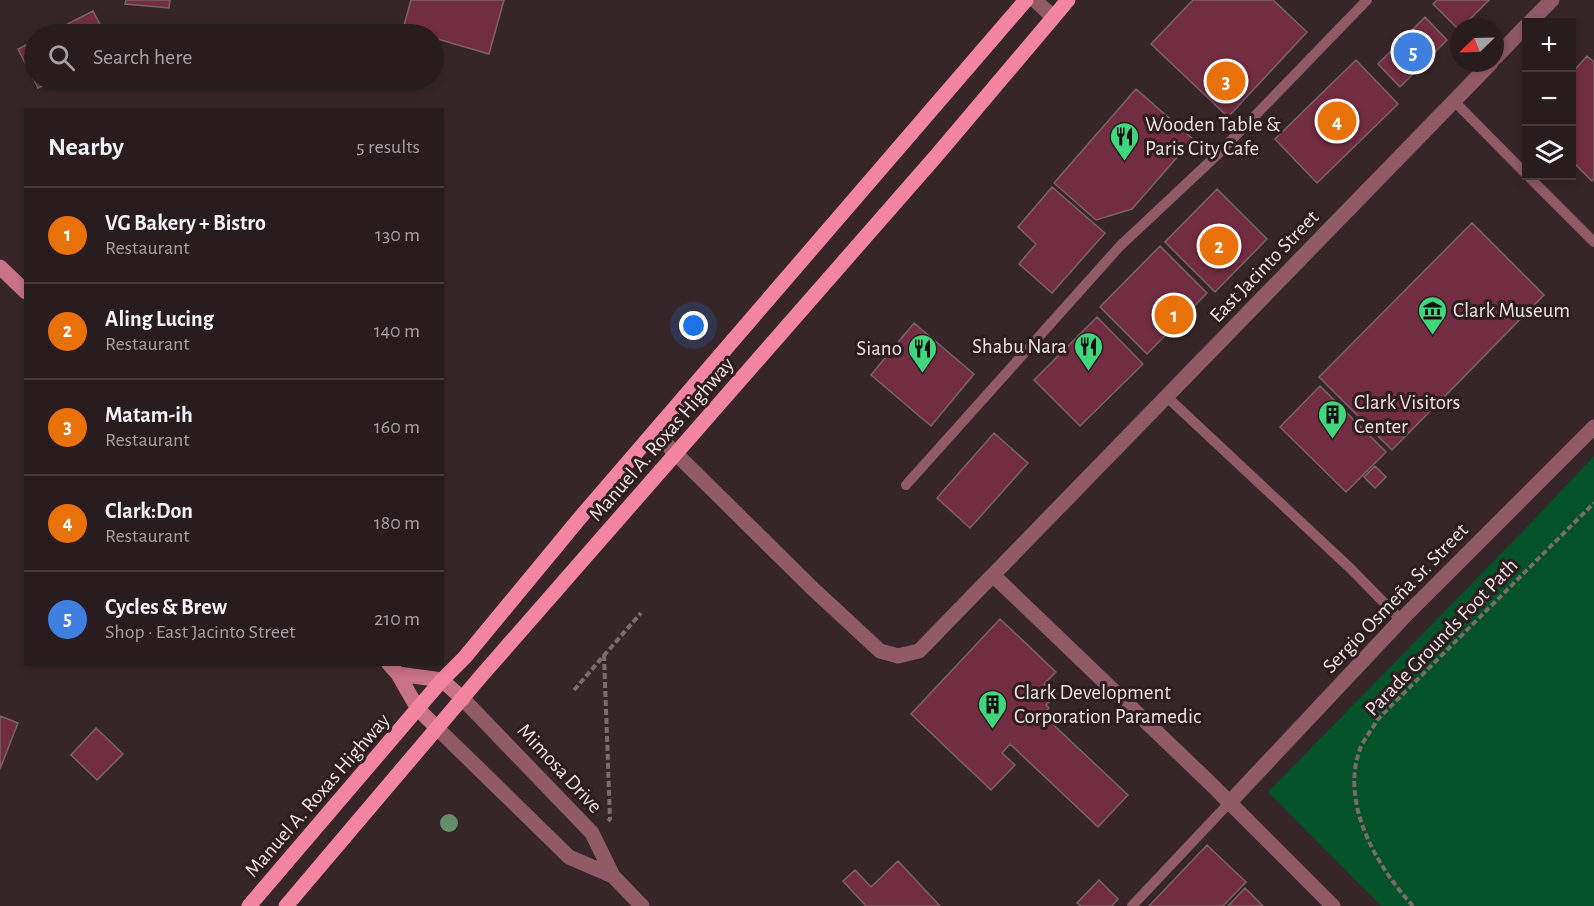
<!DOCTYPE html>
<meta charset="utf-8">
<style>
body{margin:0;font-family:"Alegreya Sans",sans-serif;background:#312528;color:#f1f3f6}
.controls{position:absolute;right:18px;top:18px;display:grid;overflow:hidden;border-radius:0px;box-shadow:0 3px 9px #0003}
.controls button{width:54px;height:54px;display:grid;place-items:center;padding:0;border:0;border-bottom:2px solid #453a3d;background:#291c1f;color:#f1f3f6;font:30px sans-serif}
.compass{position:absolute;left:1450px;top:18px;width:54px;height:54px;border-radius:50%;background:#291c1f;box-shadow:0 3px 9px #0003;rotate:247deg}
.you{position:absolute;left:694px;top:326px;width:21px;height:21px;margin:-15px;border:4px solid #fff;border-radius:50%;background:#1a73e8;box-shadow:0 0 0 9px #1a73e833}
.badge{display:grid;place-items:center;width:39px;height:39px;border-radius:50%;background:#d93025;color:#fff;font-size:20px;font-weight:700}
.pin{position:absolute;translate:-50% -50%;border:3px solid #fff;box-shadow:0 2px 6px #0006}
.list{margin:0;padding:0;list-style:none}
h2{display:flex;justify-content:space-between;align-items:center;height:78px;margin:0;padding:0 24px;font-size:26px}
h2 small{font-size:20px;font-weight:400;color:#a5a1a4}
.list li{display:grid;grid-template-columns:39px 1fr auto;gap:18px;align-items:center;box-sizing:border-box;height:96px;padding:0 24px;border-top:2px solid #453a3d}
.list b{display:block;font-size:22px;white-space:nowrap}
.list p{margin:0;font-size:20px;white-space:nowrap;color:#a5a1a4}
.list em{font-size:20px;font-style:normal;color:#a5a1a4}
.icon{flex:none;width:33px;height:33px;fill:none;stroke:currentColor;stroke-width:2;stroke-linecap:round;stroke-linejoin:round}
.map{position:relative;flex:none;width:1594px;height:906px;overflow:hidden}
.search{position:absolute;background:#291c1f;box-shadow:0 3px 9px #0003;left:24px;top:24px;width:420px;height:66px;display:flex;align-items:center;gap:15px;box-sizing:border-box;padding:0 21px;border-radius:33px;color:#a5a1a4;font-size:22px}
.panel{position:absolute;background:#291c1f;box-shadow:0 3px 9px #0003;left:24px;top:108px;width:420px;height:558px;border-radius:0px}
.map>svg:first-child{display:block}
</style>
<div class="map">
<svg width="1594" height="906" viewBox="0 0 1594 906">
<rect width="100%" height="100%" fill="#372629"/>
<!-- green -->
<path fill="#035228" d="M 1594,456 L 1594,906 L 1381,906 L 1268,792 L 1528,526 Z"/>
<!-- building -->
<path fill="#732d42" stroke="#786367" stroke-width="1.5" d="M 126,0 L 170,0 L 169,8 L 125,4 Z
M 411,0 L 504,0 L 489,54 L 434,38 L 434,34 L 423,34 L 403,29 Z
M 1193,0 L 1273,0 L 1307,32 L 1228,117 L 1151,44 Z
M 1437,0 L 1489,0 L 1462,27 L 1459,27 L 1459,30 L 1433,4 Z
M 93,11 L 105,34 L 48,34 Z
M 1425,17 L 1447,40 L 1400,87 L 1378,64 Z
M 34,41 L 34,80 L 55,80 L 38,88 L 18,49 Z
M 1587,56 L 1594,62 L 1594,178 L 1592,181 L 1572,161 L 1572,73 Z
M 1356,60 L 1398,104 L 1317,183 L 1275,139 Z
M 1136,89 L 1193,139 L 1132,209 L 1096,220 L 1054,183 Z
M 1052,187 L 1105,233 L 1052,293 L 1019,264 L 1036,244 L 1018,227 Z
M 1217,189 L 1267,239 L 1215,292 L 1165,242 Z
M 1472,223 L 1544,295 L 1392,450 L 1319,377 Z
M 1160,246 L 1207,293 L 1147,354 L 1100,307 Z
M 1097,317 L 1143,364 L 1080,426 L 1034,380 Z
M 914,323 L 974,374 L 931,426 L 871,375 Z
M 1320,386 L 1386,452 L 1346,492 L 1280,427 Z
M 994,433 L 1028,463 L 970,528 L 937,498 Z
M 1375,466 L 1386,477 L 1375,488 L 1364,477 Z
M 1000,619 L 1056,672 L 1044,684 L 1056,695 L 1046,705 L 1049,708 L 1043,715 L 1128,795 L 1098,827 L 1010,744 L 1002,753 L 1015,765 L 991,790 L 911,714 Z
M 0,716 L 18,723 L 0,769 Z
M 96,728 L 123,754 L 97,780 L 71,755 Z
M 1207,845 L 1246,882 L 1223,906 L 1149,906 Z
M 898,861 L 940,906 L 866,906 L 843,881 L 855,870 L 871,887 Z
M 1099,880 L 1118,899 L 1112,906 L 1081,906 L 1077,903 Z
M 1245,888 L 1263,906 L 1228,906 Z"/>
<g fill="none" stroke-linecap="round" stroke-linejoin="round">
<!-- path -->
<path stroke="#7a6b6d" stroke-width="4" stroke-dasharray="6 3" stroke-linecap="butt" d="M 604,655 L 610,819 L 608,821
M 574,690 L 641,613
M 1413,906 C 1378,868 1341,806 1359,752 C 1362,741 1372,730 1377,720 L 1594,503"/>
<!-- lane -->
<path stroke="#905a67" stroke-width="10" d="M 1454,101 L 1526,174
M 1528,176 L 1594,242
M 1167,397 L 1350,568 L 1401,620
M 906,485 L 1120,246 L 1217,155 L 1367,0
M 1132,906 L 1230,802"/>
<!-- street -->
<path stroke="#905a67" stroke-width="15" d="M 1035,0 L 1053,17
M 1530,22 L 1552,0
M 1495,58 L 1526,26
M 654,432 L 811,587 L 880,651 L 898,656 L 919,651 L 1491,63
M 994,576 L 1212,785 L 1333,906
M 463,699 L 592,833 L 613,876 L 642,906
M 437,728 L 569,857 L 613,876
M 1230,802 L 1401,620 L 1594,427"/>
<!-- secondary -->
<path stroke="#c87388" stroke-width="15" d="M 0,267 L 26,292
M 389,664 L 398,674 L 418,709 L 437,728
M 398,674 L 442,680 L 463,699"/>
<!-- primary -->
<path stroke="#f385a2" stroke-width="15" d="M 249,906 L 442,680 L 465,657 L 579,519 L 1026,0
M 286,906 L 482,675 L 937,155 L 1068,0"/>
</g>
<!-- trees -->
<circle fill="#618e6b" cx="449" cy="823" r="9"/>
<!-- icons -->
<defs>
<symbol id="restaurant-pin" viewBox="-11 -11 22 30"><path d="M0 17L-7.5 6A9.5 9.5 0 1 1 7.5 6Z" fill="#40d77c" stroke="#2d1c20"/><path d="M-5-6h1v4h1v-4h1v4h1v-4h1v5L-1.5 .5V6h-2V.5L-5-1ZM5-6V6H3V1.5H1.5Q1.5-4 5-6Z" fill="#111"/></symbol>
<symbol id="museum-pin" viewBox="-11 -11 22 30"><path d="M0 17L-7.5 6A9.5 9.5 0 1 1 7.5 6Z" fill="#40d77c" stroke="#2d1c20"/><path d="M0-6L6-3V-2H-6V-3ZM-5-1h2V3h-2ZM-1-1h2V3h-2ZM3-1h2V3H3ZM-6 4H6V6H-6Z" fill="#111"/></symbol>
<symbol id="building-pin" viewBox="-11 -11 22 30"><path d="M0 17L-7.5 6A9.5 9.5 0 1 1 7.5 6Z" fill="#40d77c" stroke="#2d1c20"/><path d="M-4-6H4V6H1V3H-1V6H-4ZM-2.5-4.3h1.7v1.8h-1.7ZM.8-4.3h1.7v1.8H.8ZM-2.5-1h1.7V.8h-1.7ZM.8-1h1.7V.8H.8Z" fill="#111"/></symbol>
</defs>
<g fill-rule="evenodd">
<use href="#restaurant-pin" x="1108" y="120" width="33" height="45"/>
<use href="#museum-pin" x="1416" y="294" width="33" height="45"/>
<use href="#restaurant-pin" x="1072" y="330" width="33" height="45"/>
<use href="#restaurant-pin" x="906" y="332" width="33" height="45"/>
<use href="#building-pin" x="1316" y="398" width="33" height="45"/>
<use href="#building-pin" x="976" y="688" width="33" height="45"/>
</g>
<g text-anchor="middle" stroke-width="6" stroke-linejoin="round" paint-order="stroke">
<!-- poi labels -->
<g font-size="21" fill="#efe2e4" stroke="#2d1c20" text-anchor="start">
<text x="1145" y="131">Wooden Table &amp;<tspan x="1145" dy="24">Paris City Cafe</tspan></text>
<text x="1453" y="317">Clark Museum</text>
<text x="1067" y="353" text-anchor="end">Shabu Nara</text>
<text x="902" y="355" text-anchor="end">Siano</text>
<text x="1354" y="409">Clark Visitors<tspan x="1354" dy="24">Center</tspan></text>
<text x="1014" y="699">Clark Development<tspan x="1014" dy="24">Corporation Paramedic</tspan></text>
</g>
<!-- street labels -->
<g font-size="21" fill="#efe2e4" stroke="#2d1c20">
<text transform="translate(1264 266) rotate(-46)" y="7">East Jacinto Street</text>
<text transform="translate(661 439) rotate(-49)" y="7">Manuel A. Roxas Highway</text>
<text transform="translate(1395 598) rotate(-46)" y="7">Sergio Osmeña Sr. Street</text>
<text transform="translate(1441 637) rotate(-46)" y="7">Parade Grounds Foot Path</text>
<text transform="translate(560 768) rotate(47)" y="7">Mimosa Drive</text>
<text transform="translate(317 795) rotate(-49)" y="7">Manuel A. Roxas Highway</text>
</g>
</g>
</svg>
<div class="controls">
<button>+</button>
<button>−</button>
<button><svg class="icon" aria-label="layers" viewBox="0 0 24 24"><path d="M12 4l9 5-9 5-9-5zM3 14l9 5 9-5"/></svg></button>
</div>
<svg class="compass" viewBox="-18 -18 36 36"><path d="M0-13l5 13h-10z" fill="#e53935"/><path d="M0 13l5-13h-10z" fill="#a5a1a4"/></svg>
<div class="you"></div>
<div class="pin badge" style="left:1174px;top:315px;background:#e8710a">1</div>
<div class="pin badge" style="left:1219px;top:246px;background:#e8710a">2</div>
<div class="pin badge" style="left:1226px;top:81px;background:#e8710a">3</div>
<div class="pin badge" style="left:1337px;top:121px;background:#e8710a">4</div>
<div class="pin badge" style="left:1413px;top:52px;background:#3f7fe0">5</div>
<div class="search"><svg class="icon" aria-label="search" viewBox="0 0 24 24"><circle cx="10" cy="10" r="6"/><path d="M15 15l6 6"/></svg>Search here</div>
<section class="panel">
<h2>Nearby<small>5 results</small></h2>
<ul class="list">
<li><span class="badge" style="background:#e8710a">1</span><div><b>VG Bakery + Bistro</b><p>Restaurant</p></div><em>130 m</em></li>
<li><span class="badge" style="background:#e8710a">2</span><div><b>Aling Lucing</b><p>Restaurant</p></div><em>140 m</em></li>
<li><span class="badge" style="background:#e8710a">3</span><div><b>Matam-ih</b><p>Restaurant</p></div><em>160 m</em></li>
<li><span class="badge" style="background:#e8710a">4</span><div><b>Clark:Don</b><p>Restaurant</p></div><em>180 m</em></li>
<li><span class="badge" style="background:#3f7fe0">5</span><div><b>Cycles &amp; Brew</b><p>Shop · East Jacinto Street</p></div><em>210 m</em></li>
</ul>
</section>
</div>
